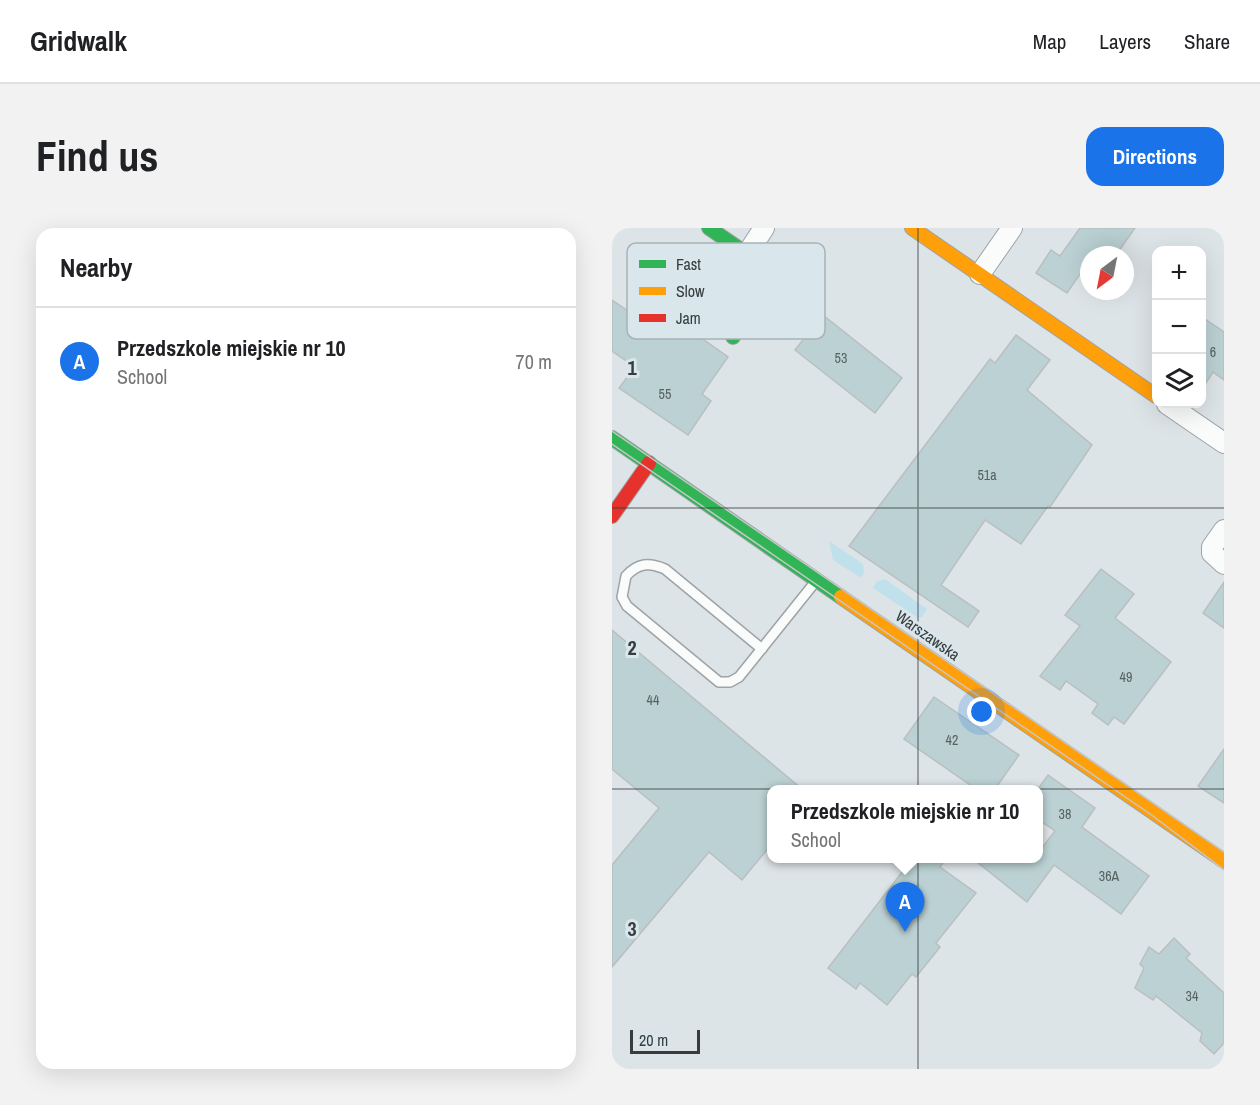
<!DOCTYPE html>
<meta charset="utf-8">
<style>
body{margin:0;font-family:"Archivo Narrow",sans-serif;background:#f2f2f2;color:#202124}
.controls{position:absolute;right:18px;top:18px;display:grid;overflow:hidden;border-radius:12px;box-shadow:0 6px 24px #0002}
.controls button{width:54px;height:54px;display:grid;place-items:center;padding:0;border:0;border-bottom:2px solid #e0e0e0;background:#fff;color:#202124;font:30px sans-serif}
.compass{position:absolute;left:468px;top:18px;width:54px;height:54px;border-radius:50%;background:#fff;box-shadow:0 6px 24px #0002;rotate:212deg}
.scale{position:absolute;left:18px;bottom:15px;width:70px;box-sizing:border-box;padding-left:6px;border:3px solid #373c3e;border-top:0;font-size:16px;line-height:21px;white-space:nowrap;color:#373c3e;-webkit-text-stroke:4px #d9e6eb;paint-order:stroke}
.you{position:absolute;left:370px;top:484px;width:21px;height:21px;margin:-15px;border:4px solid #fff;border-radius:50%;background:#1a73e8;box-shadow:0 0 0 9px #1a73e833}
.badge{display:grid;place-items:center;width:39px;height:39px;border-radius:50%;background:#1a73e8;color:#fff;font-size:20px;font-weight:700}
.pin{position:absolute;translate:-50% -50px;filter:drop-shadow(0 2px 3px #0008)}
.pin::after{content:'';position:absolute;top:32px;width:21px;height:18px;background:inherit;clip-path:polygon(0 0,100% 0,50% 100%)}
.popup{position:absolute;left:155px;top:557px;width:276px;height:78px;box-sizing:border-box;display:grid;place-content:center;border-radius:12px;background:#fff;filter:drop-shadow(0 2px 4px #0005);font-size:20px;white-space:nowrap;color:#757577}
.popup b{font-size:22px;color:#202124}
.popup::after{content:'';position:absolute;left:50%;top:100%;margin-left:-12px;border:12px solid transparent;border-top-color:#fff}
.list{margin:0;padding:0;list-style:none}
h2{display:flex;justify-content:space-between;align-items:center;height:78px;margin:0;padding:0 24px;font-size:26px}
h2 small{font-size:20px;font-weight:400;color:#757577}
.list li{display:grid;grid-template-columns:39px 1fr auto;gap:18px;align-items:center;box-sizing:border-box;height:108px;padding:0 24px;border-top:2px solid #e0e0e0}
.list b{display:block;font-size:22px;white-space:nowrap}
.list p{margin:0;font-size:20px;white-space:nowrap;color:#757577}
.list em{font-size:20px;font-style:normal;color:#757577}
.icon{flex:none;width:33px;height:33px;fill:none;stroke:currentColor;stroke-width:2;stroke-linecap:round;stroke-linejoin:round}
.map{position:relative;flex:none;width:612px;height:841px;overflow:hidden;border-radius:18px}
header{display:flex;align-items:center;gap:36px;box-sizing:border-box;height:84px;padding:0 30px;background:#fff;border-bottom:2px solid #e0e0e0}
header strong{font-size:28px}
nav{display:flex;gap:33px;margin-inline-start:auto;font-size:21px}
.intro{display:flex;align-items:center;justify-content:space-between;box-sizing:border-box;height:144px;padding:0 36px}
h1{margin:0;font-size:42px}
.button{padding:15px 27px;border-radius:18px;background:#1a73e8;color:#fff;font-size:21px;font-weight:700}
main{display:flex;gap:36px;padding:0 36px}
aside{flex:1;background:#fff;border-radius:18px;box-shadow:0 6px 24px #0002}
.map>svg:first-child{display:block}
</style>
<header>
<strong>Gridwalk</strong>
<nav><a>Map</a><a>Layers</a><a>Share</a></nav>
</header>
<div class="intro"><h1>Find us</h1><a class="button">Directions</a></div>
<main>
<aside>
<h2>Nearby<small></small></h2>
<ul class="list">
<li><span class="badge">A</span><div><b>Przedszkole miejskie nr 10</b><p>School</p></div><em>70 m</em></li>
</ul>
</aside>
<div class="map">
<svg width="612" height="841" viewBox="0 0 612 841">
<rect width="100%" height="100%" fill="#dde4e7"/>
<!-- grass -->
<path fill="#c0e0ec" d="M 217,313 L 251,336 L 252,345 L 249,350 L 221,332 Z
M 273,351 L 315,381 L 310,389 L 306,390 L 261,360 L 265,353 Z"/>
<!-- building -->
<path fill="#bbd1d3" stroke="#b9bfc0" stroke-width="1.5" d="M 468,0 L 523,0 L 504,27 L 477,27 L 477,33 L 455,65 L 424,45 L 439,22 L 448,28 Z
M 94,42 L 128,66 L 118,85 L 82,60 Z
M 0,72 L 50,106 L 61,90 L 116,129 L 90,166 L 99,173 L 76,207 L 7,160 L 23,139 L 0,123 Z
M 211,87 L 290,150 L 263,185 L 183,122 Z
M 590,89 L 612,104 L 612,152 L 601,144 L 590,161 Z
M 404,107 L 438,132 L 415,162 L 480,217 L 438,279 L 436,278 L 409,316 L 373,292 L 329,357 L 367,383 L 356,399 L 237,318 L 378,131 L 383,135 Z
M 489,341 L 522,366 L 503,390 L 559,434 L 512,496 L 502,489 L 496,497 L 480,485 L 486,476 L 454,453 L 448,462 L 428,448 L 468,398 L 453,387 Z
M 612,354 L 612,400 L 591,385 Z
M 0,402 L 190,561 L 159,561 L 159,617 L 130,652 L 97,624 L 0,739 L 0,637 L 47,580 L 0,541 Z
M 322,469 L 407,527 L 383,561 L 364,561 L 292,511 Z
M 612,521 L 612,575 L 586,558 Z
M 436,547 L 483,580 L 470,599 L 537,648 L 509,686 L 442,637 L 415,674 L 360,630 L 426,630 L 426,625 L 443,603 L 426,591 L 426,561 Z
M 301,630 L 334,630 L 328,639 L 364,665 L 324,715 L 328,719 L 304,749 L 300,746 L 275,777 L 248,755 L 244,761 L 216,740 Z
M 562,710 L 578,726 L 574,730 L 612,765 L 612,815 L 602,826 L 588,813 L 590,805 L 544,768 L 541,772 L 523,760 L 532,740 L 528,736 L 537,719 L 547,726 Z"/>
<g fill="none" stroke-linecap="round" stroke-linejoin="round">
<defs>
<path id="lane" d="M 150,421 L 53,341 C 37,334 26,335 14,348 L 10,369 L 15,378 L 107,454 L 118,454 L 127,449 L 204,353"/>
<path id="street" d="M 135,26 L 152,0
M 368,46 L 400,0
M 555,176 L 612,215
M 612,302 L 600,319 L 600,325 L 612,336"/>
<path id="fast" d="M 97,0 L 135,26 L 147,39 L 143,77 L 121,109
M 0,210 L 229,369"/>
<path id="slow" d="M 300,0 L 544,168
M 229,369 L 612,633"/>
<path id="jam" d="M 0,288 L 37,235"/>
</defs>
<!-- lane casing -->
<use href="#lane" stroke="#9ea3a6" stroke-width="12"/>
<!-- street casing -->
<use href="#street" stroke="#9ea3a6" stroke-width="22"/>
<!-- fast casing -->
<use href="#fast" stroke="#9ea3a6" stroke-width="16"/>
<!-- slow casing -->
<use href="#slow" stroke="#9ea3a6" stroke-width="16"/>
<!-- jam casing -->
<use href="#jam" stroke="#9ea3a6" stroke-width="16"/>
<!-- lane -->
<use href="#lane" stroke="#fafbfb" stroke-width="9"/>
<!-- street -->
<use href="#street" stroke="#fafbfb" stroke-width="20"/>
<!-- fast -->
<use href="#fast" stroke="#30b455" stroke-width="14"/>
<!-- slow -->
<use href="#slow" stroke="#ff9f0a" stroke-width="14"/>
<!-- jam -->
<use href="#jam" stroke="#e5322d" stroke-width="14"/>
<!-- tram -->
<path stroke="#c5c7c8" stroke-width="1.5" d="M 0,203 L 612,624
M 0,216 L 541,588 L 612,642"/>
</g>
<!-- grid -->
<path fill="none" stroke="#373c3e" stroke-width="1.5" stroke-opacity="0.55" d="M 306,0 L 306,841M 0,280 L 612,280M 0,561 L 612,561"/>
<g text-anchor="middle" stroke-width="6" stroke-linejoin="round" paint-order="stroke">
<!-- number labels -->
<g font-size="14" fill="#586163">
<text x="601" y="129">6</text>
<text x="229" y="135">53</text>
<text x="53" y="171">55</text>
<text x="375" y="252">51a</text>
<text x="514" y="454">49</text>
<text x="41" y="477">44</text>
<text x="340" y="517">42</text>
<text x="453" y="591">38</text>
<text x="497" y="653">36A</text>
<text x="580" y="773">34</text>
</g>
<!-- street labels -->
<g font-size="16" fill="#373c3e" stroke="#d9e6eb">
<text transform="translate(316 407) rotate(35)" y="6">Warszawska</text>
</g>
</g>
<!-- legend -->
<rect x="15" y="15" width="198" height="96" rx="9" fill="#d9e6eb" stroke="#a8b3b7" stroke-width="1.5"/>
<rect x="27" y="32" width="27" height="8" fill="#30b455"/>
<rect x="27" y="59" width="27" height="8" fill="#ff9f0a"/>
<rect x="27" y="86" width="27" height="8" fill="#e5322d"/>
<g font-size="16" fill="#373c3e">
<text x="64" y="42">Fast</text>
<text x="64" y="69">Slow</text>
<text x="64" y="96">Jam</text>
</g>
<g font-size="20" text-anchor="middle" font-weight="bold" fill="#373c3e" stroke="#d9e6eb" stroke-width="6" stroke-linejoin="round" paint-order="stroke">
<text x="20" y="147">1</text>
<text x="20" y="427">2</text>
<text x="20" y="708">3</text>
</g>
</svg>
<div class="controls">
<button>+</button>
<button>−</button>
<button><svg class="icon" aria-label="layers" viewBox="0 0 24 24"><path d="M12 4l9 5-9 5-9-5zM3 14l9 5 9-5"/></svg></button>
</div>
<svg class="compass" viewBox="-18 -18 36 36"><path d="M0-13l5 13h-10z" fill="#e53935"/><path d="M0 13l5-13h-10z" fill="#757577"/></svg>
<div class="scale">20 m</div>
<div class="you"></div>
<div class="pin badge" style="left:293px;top:704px">A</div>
<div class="popup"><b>Przedszkole miejskie nr 10</b>School</div>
</div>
</main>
